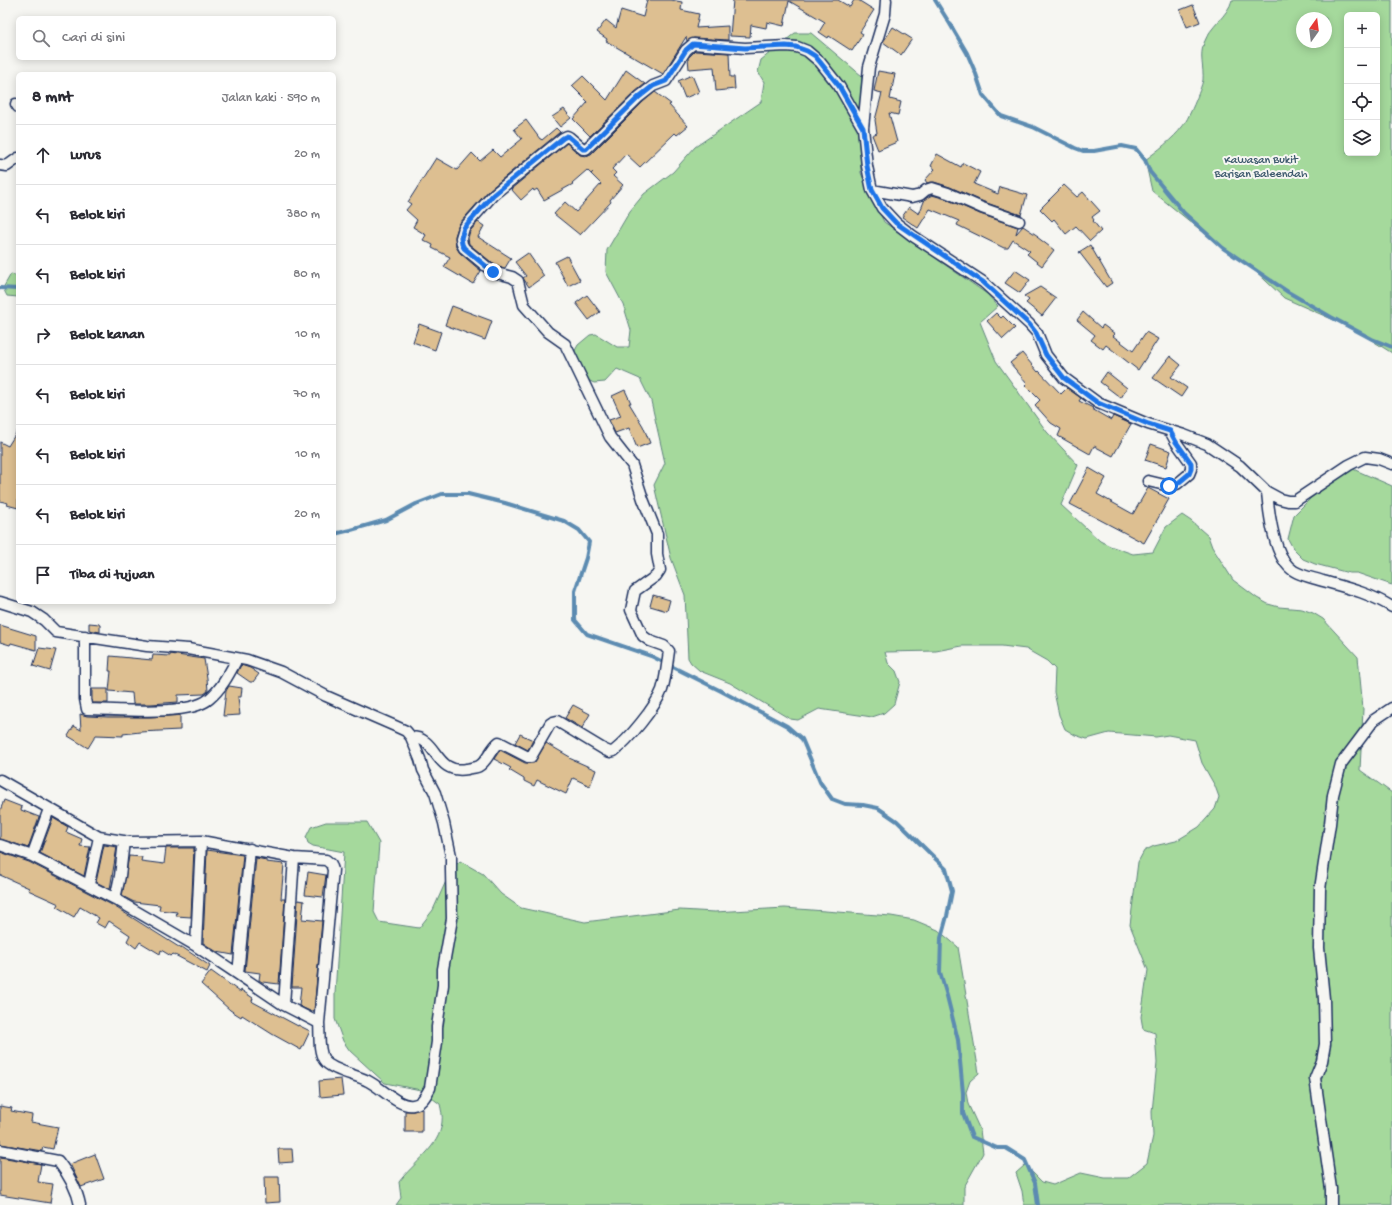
<!DOCTYPE html>
<html lang="id">
<meta charset="utf-8">
<style>
body{margin:0;font-family:"Gochi Hand",sans-serif;background:#f7f7f7;color:#2b2b33}
.controls{position:absolute;right:12px;top:12px;display:grid;overflow:hidden;border-radius:6px;box-shadow:0 2px 10px #0003}
.controls button{width:36px;height:36px;display:grid;place-items:center;padding:0;border:0;border-bottom:1px solid #e1e1e2;background:#fff;color:#2b2b33;font:20px sans-serif}
.compass{position:absolute;left:1296px;top:12px;width:36px;height:36px;border-radius:50%;background:#fff;box-shadow:0 2px 10px #0003;rotate:14deg}
.stop{position:absolute;width:12px;height:12px;margin:-9px;border:3px solid #1a73e8;border-radius:50%;background:#fff}
.stop.end{background:#1a73e8;border-color:#fff;box-shadow:0 1px 4px #0008}
.list{margin:0;padding:0;list-style:none}
h2{display:flex;justify-content:space-between;align-items:center;height:52px;margin:0;padding:0 16px;font-size:17px}
h2 small{font-size:13px;font-weight:400;color:#7c7c81}
.list li{display:grid;grid-template-columns:26px 1fr auto;gap:12px;align-items:center;box-sizing:border-box;height:60px;padding:0 16px;border-top:1px solid #e1e1e2}
.list b{display:block;font-size:15px;white-space:nowrap}
.list em{font-size:13px;font-style:normal;color:#7c7c81}
.icon{flex:none;width:22px;height:22px;fill:none;stroke:currentColor;stroke-width:2;stroke-linecap:round;stroke-linejoin:round}
.map{position:relative;flex:none;width:1392px;height:1205px;overflow:hidden}
.search{position:absolute;background:#fff;box-shadow:0 2px 10px #0003;left:16px;top:16px;width:320px;height:44px;display:flex;align-items:center;gap:10px;box-sizing:border-box;padding:0 14px;border-radius:6px;color:#7c7c81;font-size:15px}
.panel{position:absolute;background:#fff;box-shadow:0 2px 10px #0003;left:16px;top:72px;width:320px;height:532px;border-radius:6px}
.map>svg:first-child{display:block}
</style>
<div class="map">
<svg width="1392" height="1205" viewBox="0 0 1392 1205">
<rect width="100%" height="100%" fill="#f6f6f2"/>
<filter id="ink" filterUnits="userSpaceOnUse"><feTurbulence type="fractalNoise" baseFrequency=".025" numOctaves="2"/><feDisplacementMap in="SourceGraphic" scale="8" xChannelSelector="R" yChannelSelector="G"/><feConvolveMatrix kernelMatrix="1 2 1 2 8 2 1 2 1" color-interpolation-filters="sRGB"/></filter>
<g filter="url(#ink)">
<!-- green -->
<path fill="#a5d99c" stroke="#60847d" fill-rule="evenodd" d="M 1232,0 L 1392,0 L 1392,353 L 1352,328 L 1284,298 L 1248,264 L 1223,248 L 1152,191 L 1145,160 C 1156,152 1174,138 1182,127 C 1188,121 1201,89 1203,80 C 1204,67 1199,56 1204,43 C 1210,26 1228,16 1232,0 ZM 1347,15 L 1377,15 L 1377,153 L 1347,153 ZM 1302,18 L 1326,18 L 1326,42 L 1302,42 Z
M 795,33 L 811,33 L 862,76 L 860,110 L 861,173 L 884,222 L 987,294 L 998,306 L 980,322 L 996,361 L 1047,432 L 1078,465 L 1061,505 L 1100,541 L 1110,546 L 1133,554 L 1153,552 L 1166,527 L 1182,515 L 1191,521 L 1208,536 L 1212,547 L 1233,580 L 1257,598 L 1268,604 L 1279,607 L 1302,609 L 1313,613 L 1323,619 L 1358,657 L 1363,709 L 1360,770 L 1392,793 L 1392,1205 L 1024,1205 L 1022,1191 L 1016,1173 L 1025,1165 L 1042,1182 L 1053,1185 L 1081,1173 L 1105,1178 L 1128,1178 L 1147,1163 L 1153,1136 L 1152,1112 L 1157,1063 L 1155,1033 L 1143,1029 L 1141,1017 L 1148,970 L 1130,925 L 1138,862 L 1144,851 L 1154,846 L 1176,841 L 1199,827 L 1215,809 L 1219,797 L 1215,786 L 1202,763 L 1195,740 L 1168,735 L 1156,737 L 1109,733 L 1087,739 L 1075,735 L 1065,729 L 1059,715 L 1054,692 L 1055,669 L 1047,661 L 1026,649 L 1002,646 L 962,646 L 936,651 L 885,652 L 888,663 L 896,671 L 900,682 L 894,704 L 884,713 L 872,717 L 819,709 L 798,720 L 790,719 L 730,683 L 700,671 L 691,663 L 688,658 L 685,595 L 671,558 L 654,485 L 665,463 L 651,401 L 640,379 L 617,369 L 605,382 L 594,383 L 577,375 L 571,358 L 578,345 L 590,335 L 596,334 L 617,347 L 629,347 L 631,330 L 623,304 L 606,272 L 607,250 L 630,211 L 644,194 L 673,172 L 695,147 L 761,102 L 764,82 L 758,72 L 761,60 Z
M 11,274 L 18,276 L 18,297 L 7,296 L 3,288 Z
M 1353,469 L 1392,486 L 1392,585 L 1357,573 L 1349,573 L 1315,564 L 1303,559 L 1294,550 L 1288,539 L 1294,515 L 1311,498 L 1338,478 Z
M 326,822 L 367,822 L 379,843 L 374,912 L 379,922 L 419,928 L 433,910 L 451,870 L 460,861 L 483,874 L 501,894 L 521,908 L 585,922 L 680,910 L 715,912 L 785,908 L 891,916 L 914,920 L 938,930 L 958,947 L 979,1073 L 970,1081 L 966,1092 L 968,1104 L 980,1130 L 983,1153 L 964,1187 L 964,1205 L 396,1205 L 401,1198 L 399,1182 C 413,1163 440,1147 442,1122 C 443,1116 441,1109 440,1104 L 421,1090 L 385,1083 L 350,1051 L 343,1041 L 335,1019 L 335,994 L 344,852 L 313,846 L 308,843 L 306,837 L 311,827 Z"/>
<g fill="none" stroke-linecap="round" stroke-linejoin="round">
<!-- stream -->
<path stroke="#5c8bb1" stroke-width="4" d="M 935,0 L 950,24 L 967,53 L 976,74 L 983,95 L 1001,116 L 1033,127 L 1075,148 L 1083,151 L 1094,151 L 1122,146 L 1136,149 L 1145,160 L 1150,172 L 1184,213 L 1223,248 L 1288,292 L 1331,317 L 1372,339 L 1392,347
M 0,288 L 18,289
M 334,534 L 351,530 L 386,520 L 416,504 L 442,494 L 468,494 L 505,503 L 564,521 L 579,530 L 589,542 L 586,558 L 575,591 L 575,620 L 587,634 L 651,656 L 721,691 L 787,726 L 802,739 L 820,782 L 832,799 L 845,804 L 863,805 L 878,808 L 897,821 L 946,869 L 952,891 L 947,916 L 941,938 L 940,972 L 947,996 L 958,1040 L 963,1093 L 963,1113 L 972,1137 L 997,1148 L 1006,1148 L 1025,1160 L 1035,1183 L 1038,1205"/>
</g>
<!-- building -->
<path fill="#ddbf91" stroke="#1b2f5e" d="M 647,0 L 671,0 L 682,2 L 681,10 L 699,14 L 696,28 L 728,26 L 728,40 L 694,38 L 687,41 L 686,37 L 663,74 L 606,41 L 607,39 L 597,32 L 606,20 L 616,28 L 621,10 L 643,17 Z
M 733,0 L 838,0 L 850,7 L 854,0 L 858,0 L 874,10 L 860,32 L 863,34 L 852,51 L 829,36 L 828,38 L 819,32 L 825,22 L 789,1 L 784,26 L 767,22 L 766,28 L 751,25 L 750,37 L 730,36 Z
M 1193,5 L 1200,22 L 1187,27 L 1180,10 Z
M 893,27 L 912,39 L 901,55 L 883,42 Z
M 695,51 L 729,53 L 730,77 L 734,77 L 735,89 L 716,91 L 714,67 L 689,69 L 688,58 Z
M 626,70 L 645,84 L 635,92 L 590,136 L 573,119 L 588,102 L 572,86 L 583,76 L 607,100 Z
M 878,71 L 895,74 L 890,99 L 901,102 L 898,115 L 889,113 L 897,142 L 878,150 L 872,135 L 877,133 L 875,120 L 882,93 L 874,91 Z
M 692,75 L 699,92 L 685,98 L 678,81 Z
M 655,92 L 671,104 L 669,105 L 688,126 L 677,135 L 675,133 L 640,167 L 626,154 L 612,169 L 616,173 L 613,176 L 623,185 L 610,200 L 611,202 L 580,235 L 554,214 L 565,202 L 576,212 L 601,184 L 591,174 L 593,172 L 591,174 L 587,170 L 572,183 L 573,184 L 544,200 L 537,189 L 534,191 L 533,189 L 521,200 L 511,189 L 567,143 L 580,155 L 586,156 L 591,154 L 643,102 Z
M 564,109 L 571,118 L 560,127 L 552,117 Z
M 526,120 L 540,139 L 541,139 L 542,140 L 556,128 L 560,132 L 489,190 L 459,224 L 455,236 L 456,247 L 460,253 L 481,271 L 473,284 L 444,267 L 450,257 L 432,248 L 433,245 L 423,240 L 426,235 L 413,227 L 417,220 L 406,210 L 411,204 L 408,202 L 436,158 L 457,170 L 472,153 L 480,161 L 493,150 L 500,157 L 522,139 L 514,129 Z
M 937,154 L 961,167 L 963,163 L 980,172 L 974,184 L 998,194 L 1000,187 L 1027,195 L 1021,215 L 984,202 L 950,187 L 934,182 L 927,183 L 925,180 L 935,169 L 931,166 Z
M 1064,185 L 1077,197 L 1083,192 L 1100,211 L 1092,217 L 1094,220 L 1093,221 L 1101,231 L 1090,241 L 1076,226 L 1066,234 L 1054,219 L 1052,221 L 1040,209 Z
M 932,195 L 946,199 L 980,214 L 1018,227 L 1016,234 L 1023,226 L 1038,236 L 1037,237 L 1054,250 L 1042,266 L 1027,254 L 1030,251 L 1013,240 L 1008,248 L 1004,248 L 957,225 L 959,221 L 930,209 L 918,228 L 902,217 L 909,207 L 919,214 L 925,199 Z
M 478,222 L 484,226 L 478,237 L 511,258 L 505,268 L 496,266 L 469,244 L 468,238 L 470,231 Z
M 1090,245 L 1112,283 L 1106,287 L 1079,252 Z
M 528,253 L 544,276 L 529,287 L 523,278 L 526,276 L 515,262 Z
M 567,256 L 580,280 L 568,286 L 555,262 Z
M 1015,270 L 1030,280 L 1020,293 L 1005,283 Z
M 1040,287 L 1056,298 L 1042,316 L 1026,303 L 1029,300 L 1024,296 Z
M 587,295 L 600,312 L 589,320 L 576,303 Z
M 452,306 L 492,321 L 485,340 L 445,325 Z
M 1083,312 L 1101,328 L 1103,325 L 1115,334 L 1113,336 L 1133,351 L 1146,332 L 1158,339 L 1138,370 L 1106,345 L 1103,349 L 1091,340 L 1095,335 L 1077,320 Z
M 996,313 L 1001,318 L 1003,316 L 1015,328 L 1003,339 L 987,321 Z
M 419,324 L 441,332 L 435,350 L 413,342 Z
M 1022,353 L 1038,372 L 1039,371 L 1061,394 L 1067,388 L 1081,398 L 1079,401 L 1093,408 L 1092,409 L 1111,420 L 1113,416 L 1131,424 L 1113,456 L 1094,446 L 1090,454 L 1058,436 L 1061,429 L 1051,423 L 1035,405 L 1040,400 L 1025,385 L 1027,383 L 1010,363 Z
M 1170,356 L 1181,365 L 1171,377 L 1187,388 L 1181,397 L 1153,378 Z
M 1107,372 L 1127,388 L 1121,398 L 1100,382 Z
M 625,390 L 631,403 L 629,403 L 643,426 L 650,443 L 637,448 L 629,428 L 615,433 L 609,420 L 621,416 L 612,396 Z
M 18,430 L 18,508 L 7,505 L 8,503 L 0,501 L 0,442 L 8,446 Z
M 1151,444 L 1171,451 L 1166,467 L 1145,460 Z
M 1089,468 L 1106,478 L 1097,494 L 1133,514 L 1148,488 L 1169,499 L 1144,543 L 1070,504 Z
M 653,595 L 670,600 L 667,611 L 650,606 Z
M 89,623 L 100,624 L 100,632 L 89,630 Z
M 0,625 L 36,636 L 36,650 L 11,643 L 10,645 L 0,642 Z
M 39,648 L 56,650 L 50,671 L 33,666 Z
M 170,654 L 204,659 L 207,678 L 208,691 L 204,694 L 178,695 L 178,702 L 151,704 L 133,704 L 132,693 L 109,691 L 111,671 L 109,671 L 110,656 L 152,660 L 153,655 L 170,656 Z
M 241,665 L 250,668 L 259,674 L 253,682 L 250,682 L 237,673 Z
M 229,686 L 242,688 L 241,697 L 238,697 L 240,715 L 223,716 L 226,691 Z
M 92,689 L 108,689 L 108,703 L 92,703 Z
M 573,705 L 590,714 L 582,728 L 565,718 Z
M 80,714 L 87,716 L 108,717 L 151,717 L 180,715 L 180,730 L 140,732 L 123,734 L 123,736 L 96,735 L 88,748 L 68,736 L 74,726 L 81,730 Z
M 520,734 L 533,740 L 528,750 L 515,743 Z
M 546,743 L 570,757 L 569,758 L 596,770 L 590,786 L 573,778 L 566,794 L 537,780 L 534,786 L 524,781 L 524,779 L 509,770 L 511,768 L 494,759 L 500,750 L 525,763 L 534,763 Z
M 4,800 L 22,807 L 21,810 L 39,817 L 28,848 L 0,839 L 0,811 Z
M 53,818 L 68,827 L 66,832 L 82,839 L 80,846 L 90,847 L 84,876 L 40,853 Z
M 104,845 L 117,847 L 110,889 L 96,882 Z
M 166,848 L 194,848 L 191,917 L 176,916 L 177,912 L 159,910 L 160,905 L 134,902 L 122,896 L 129,856 L 142,857 L 141,861 L 164,864 Z
M 207,850 L 243,855 L 233,955 L 217,952 L 203,943 Z
M 0,852 L 29,862 L 112,905 L 182,949 L 182,947 L 210,966 L 207,972 L 173,954 L 171,956 L 161,950 L 160,954 L 140,942 L 136,948 L 127,941 L 130,935 L 109,921 L 105,928 L 96,923 L 99,918 L 80,907 L 74,917 L 57,907 L 59,904 L 28,890 L 29,888 L 0,875 Z
M 256,858 L 266,860 L 266,862 L 284,864 L 281,899 L 285,899 L 279,984 L 262,982 L 259,980 L 260,973 L 245,971 Z
M 308,872 L 326,875 L 323,897 L 305,895 Z
M 298,900 L 304,901 L 302,919 L 322,921 L 314,1011 L 310,1011 L 299,1006 L 301,987 L 292,987 Z
M 211,971 L 240,992 L 241,990 L 253,998 L 252,1001 L 253,1002 L 298,1026 L 298,1025 L 310,1031 L 301,1050 L 272,1034 L 242,1015 L 241,1017 L 230,1010 L 201,984 Z
M 341,1079 L 343,1095 L 320,1097 L 319,1081 Z
M 0,1106 L 12,1108 L 11,1111 L 32,1115 L 31,1122 L 58,1127 L 53,1149 L 43,1147 L 42,1151 L 0,1144 Z
M 422,1109 L 422,1132 L 405,1132 L 405,1111 L 413,1111 Z
M 278,1149 L 292,1149 L 293,1162 L 279,1163 Z
M 95,1154 L 104,1179 L 81,1187 L 70,1164 Z
M 0,1157 L 41,1164 L 38,1182 L 53,1184 L 50,1203 L 0,1195 Z
M 264,1177 L 279,1177 L 280,1202 L 265,1203 Z"/>
<g fill="none" stroke-linecap="round" stroke-linejoin="round">
<defs>
<path id="street" d="M 886,0 L 885,14 L 869,67 L 863,128 L 867,166 L 872,190 L 882,208 L 896,223 L 913,236 L 983,282 L 1029,324 L 1037,333 L 1046,355 L 1064,378 L 1098,403 L 1148,424 L 1184,435 L 1207,444 L 1240,466 L 1267,492 L 1280,499 L 1288,501 L 1295,501 L 1349,465 L 1365,457 L 1379,459 L 1392,464
M 16,104 L 18,107
M 0,165 L 7,166 L 18,158
M 872,190 L 912,197 L 920,195 L 926,190 L 932,188 L 948,193 L 982,208 L 1019,221
M 1148,481 L 1169,486 L 1177,484 L 1189,474 L 1191,469 L 1191,463 L 1176,442 L 1170,431
M 1267,492 C 1269,514 1274,559 1294,571 C 1302,576 1314,578 1323,581 C 1348,588 1369,593 1392,607
M 0,602 L 32,612 L 44,620 L 56,632 L 147,646 L 188,649 L 247,660 L 281,672 L 326,696 L 395,726 L 406,731 L 411,737 L 420,759 L 423,770 L 435,793 L 444,823 L 451,856 L 451,870 L 452,919 L 443,969 L 443,985 L 437,1027 L 437,1042 L 430,1088 C 426,1095 422,1104 413,1105 C 398,1107 382,1088 368,1081 C 357,1075 330,1070 324,1060 C 318,1050 320,1035 319,1023 L 284,1005 L 196,946 L 115,899 L 32,856 L 0,845
M 85,636 L 85,699 L 87,709 C 115,709 188,717 209,699 C 222,688 229,674 237,659
M 411,737 C 438,737 434,775 467,769 C 470,768 476,768 479,766 C 487,762 491,748 499,742 L 528,757 L 531,757 L 550,724 L 553,722 L 557,721 L 605,750 L 610,752 L 614,751 C 629,739 655,708 662,690 C 666,678 667,664 669,651 L 664,646 L 650,641 L 643,636 L 631,610 L 635,591 L 656,576 L 660,570 L 657,554 L 657,534 L 643,499 L 632,465 L 610,437 L 565,344 L 548,332 L 524,305 L 518,281 L 512,277 L 493,272 L 464,248 L 462,244 L 461,238 L 464,228 L 493,195 L 563,138 L 567,136 L 569,137 L 583,149 L 586,149 L 639,97 L 653,86 L 666,81 L 686,50 L 693,44 L 745,48 L 786,46 L 797,47 L 807,51 L 820,62 L 839,86 L 863,128
M 0,780 L 99,837 L 129,842 L 201,841
M 32,856 L 49,809
M 89,884 L 99,837
M 115,899 L 120,876 L 124,841
M 196,946 L 201,841 L 294,858 L 326,860 L 331,864 L 333,870 L 319,1023
M 238,974 L 250,849
M 284,1005 L 294,858
M 0,1150 L 58,1161 C 68,1174 77,1189 80,1205
M 1331,1205 L 1331,1189 L 1315,1078 L 1322,1061 L 1325,1044 L 1324,999 L 1319,948 L 1320,889 L 1330,824 L 1333,795 L 1341,764 L 1374,720 L 1392,708"/>
</defs>
<!-- street casing -->
<use href="#street" stroke="#1b2f5e" stroke-width="13"/>
<!-- street -->
<use href="#street" stroke="#f6f6f2" stroke-width="10"/>
</g>
</g>
<g fill="none" stroke-linecap="round" stroke-linejoin="round" filter="url(#ink)">
<!-- route -->
<path stroke="#1a73e8" stroke-width="5" d="M 493,272 L 464,248 L 462,244 L 461,238 L 464,228 L 493,195 L 563,138 L 567,136 L 569,137 L 583,149 L 586,149 L 639,97 L 653,86 L 666,81 L 686,50 L 693,44 L 745,48 L 786,46 L 796,47 L 807,51 L 815,56 L 820,62 L 839,86 L 863,128 L 867,166 L 872,190 L 882,208 L 896,223 L 983,282 L 1029,324 L 1036,333 L 1046,355 L 1064,378 L 1098,403 L 1148,424 L 1170,431 L 1176,442 L 1191,463 L 1191,469 L 1189,474 L 1177,484 L 1169,486"/>
</g>
<g text-anchor="middle" stroke-width="4" stroke-linejoin="round" paint-order="stroke">
<!-- park labels -->
<g font-size="12" fill="#3e5a6e" stroke="#f6f6f2">
<text x="1261" y="163">Kawasan Bukit<tspan x="1261" dy="14">Barisan Baleendah</tspan></text>
</g>
</g>
</svg>
<div class="controls">
<button>+</button>
<button>−</button>
<button><svg class="icon" aria-label="locate" viewBox="0 0 24 24"><circle cx="12" cy="12" r="6"/><path d="M12 2v4M12 18v4M2 12h4M18 12h4"/></svg></button>
<button><svg class="icon" aria-label="layers" viewBox="0 0 24 24"><path d="M12 4l9 5-9 5-9-5zM3 14l9 5 9-5"/></svg></button>
</div>
<svg class="compass" viewBox="-18 -18 36 36"><path d="M0-13l5 13h-10z" fill="#e53935"/><path d="M0 13l5-13h-10z" fill="#7c7c81"/></svg>
<div class="stop" style="left:1169px;top:486px"></div>
<div class="stop end" style="left:493px;top:272px"></div>
<div class="search"><svg class="icon" aria-label="search" viewBox="0 0 24 24"><circle cx="10" cy="10" r="6"/><path d="M15 15l6 6"/></svg>Cari di sini</div>
<section class="panel">
<h2>8 mnt<small>Jalan kaki · 590 m</small></h2>
<ul class="list">
<li><svg class="icon" aria-label="ahead" viewBox="0 0 24 24"><path d="M12 20V5M6 11l6-6 6 6"/></svg><div><b>Lurus</b></div><em>20 m</em></li>
<li><svg class="icon" aria-label="left" viewBox="0 0 24 24"><path d="M17 20v-9H6M10 6l-5 5 5 5"/></svg><div><b>Belok kiri</b></div><em>380 m</em></li>
<li><svg class="icon" aria-label="left" viewBox="0 0 24 24"><path d="M17 20v-9H6M10 6l-5 5 5 5"/></svg><div><b>Belok kiri</b></div><em>80 m</em></li>
<li><svg class="icon" aria-label="right" viewBox="0 0 24 24"><path d="M7 20v-9h11M14 6l5 5-5 5"/></svg><div><b>Belok kanan</b></div><em>10 m</em></li>
<li><svg class="icon" aria-label="left" viewBox="0 0 24 24"><path d="M17 20v-9H6M10 6l-5 5 5 5"/></svg><div><b>Belok kiri</b></div><em>70 m</em></li>
<li><svg class="icon" aria-label="left" viewBox="0 0 24 24"><path d="M17 20v-9H6M10 6l-5 5 5 5"/></svg><div><b>Belok kiri</b></div><em>10 m</em></li>
<li><svg class="icon" aria-label="left" viewBox="0 0 24 24"><path d="M17 20v-9H6M10 6l-5 5 5 5"/></svg><div><b>Belok kiri</b></div><em>20 m</em></li>
<li><svg class="icon" aria-label="arrive" viewBox="0 0 24 24"><path d="M6 21V4h12l-3 4 3 4H6"/></svg><div><b>Tiba di tujuan</b></div></li>
</ul>
</section>
</div>
